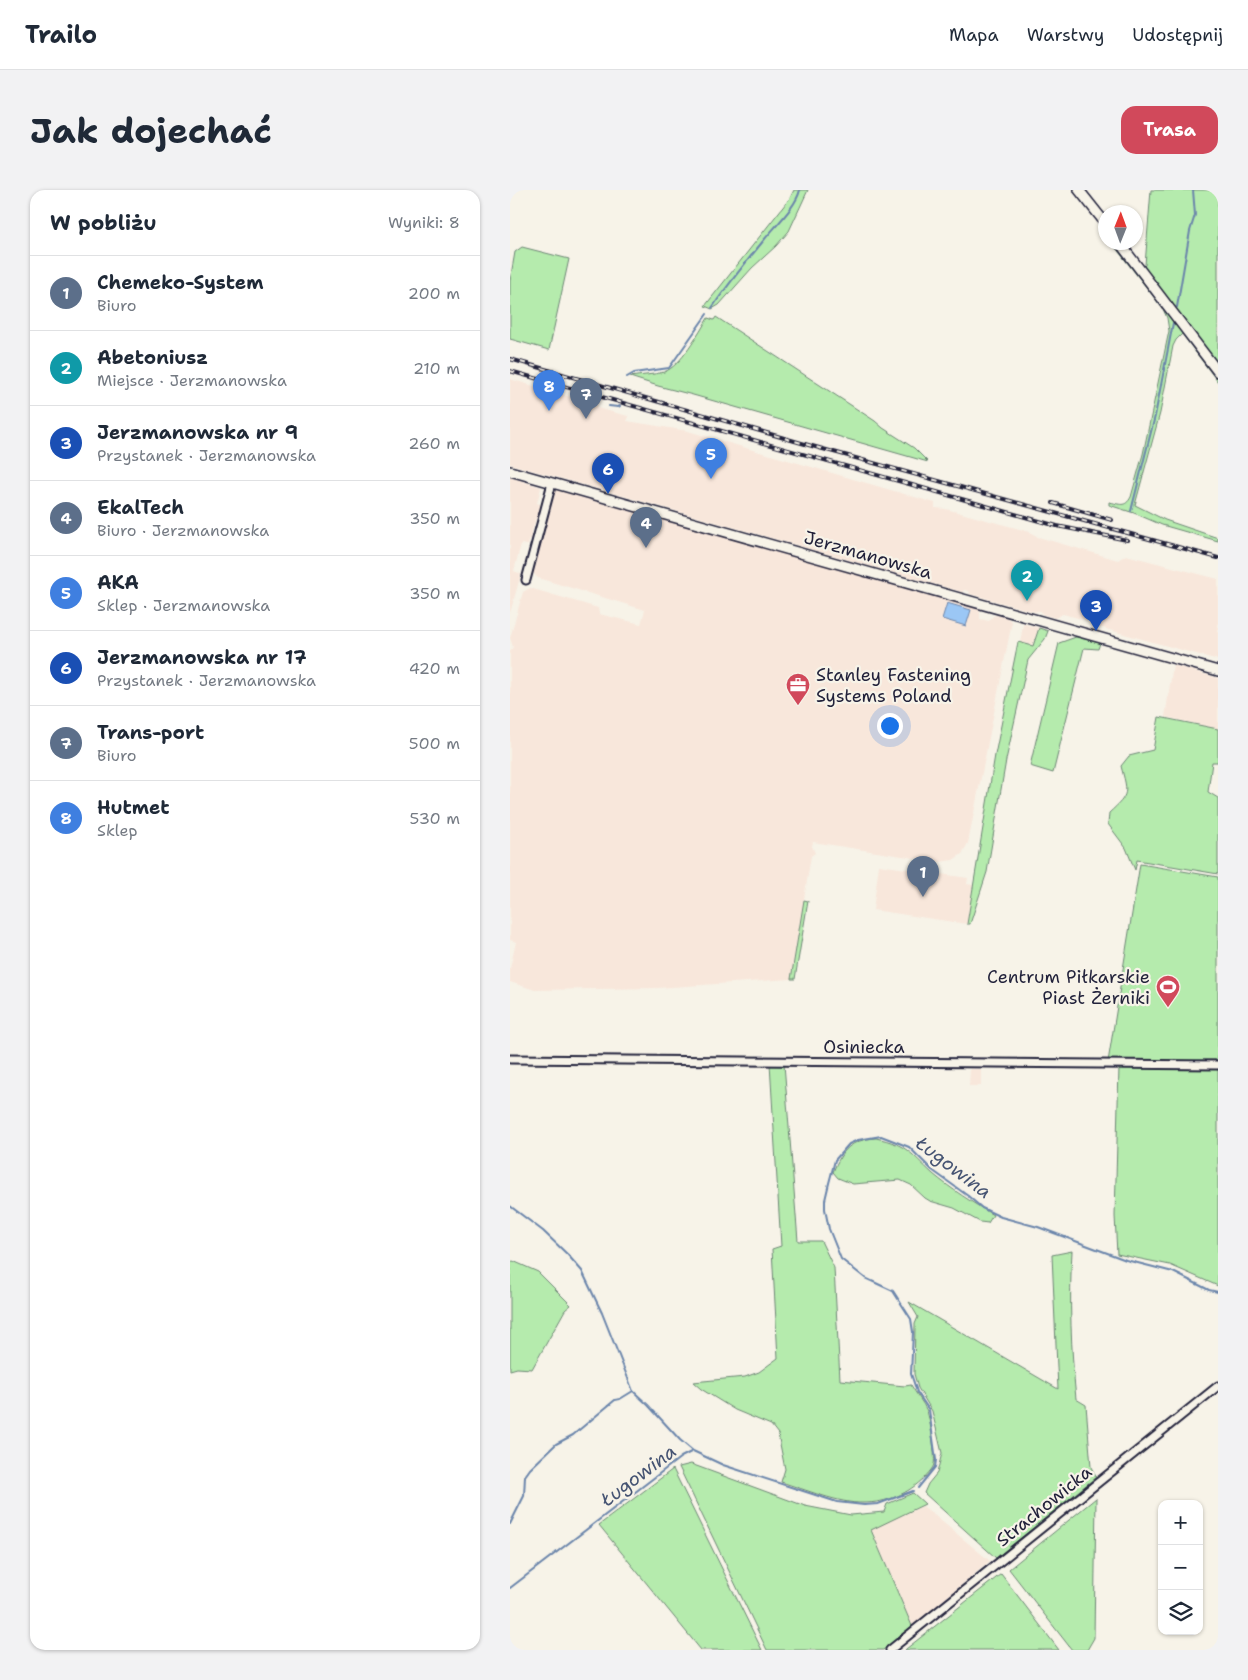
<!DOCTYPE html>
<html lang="pl">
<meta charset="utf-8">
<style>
body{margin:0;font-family:"Shantell Sans",sans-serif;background:#f2f2f3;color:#1f2937}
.controls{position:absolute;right:15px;bottom:15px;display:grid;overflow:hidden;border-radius:10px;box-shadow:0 1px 4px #0004}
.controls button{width:45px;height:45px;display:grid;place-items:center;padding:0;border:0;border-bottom:1px solid #e0e1e3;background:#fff;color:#1f2937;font:25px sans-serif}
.compass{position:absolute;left:588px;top:15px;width:45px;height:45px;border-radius:50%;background:#fff;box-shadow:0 1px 4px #0004;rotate:1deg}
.you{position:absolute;left:379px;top:535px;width:18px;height:18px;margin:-12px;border:4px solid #fff;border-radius:50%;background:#1a73e8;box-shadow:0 0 0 8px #1a73e833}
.badge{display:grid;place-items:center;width:32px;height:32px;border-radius:50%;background:#d1495b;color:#fff;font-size:16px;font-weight:700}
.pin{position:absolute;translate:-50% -41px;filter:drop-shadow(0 1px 2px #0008)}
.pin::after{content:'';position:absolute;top:26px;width:18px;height:15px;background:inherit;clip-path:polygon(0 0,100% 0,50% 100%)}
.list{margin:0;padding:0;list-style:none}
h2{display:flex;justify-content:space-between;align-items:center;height:65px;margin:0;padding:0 20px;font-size:21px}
h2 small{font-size:16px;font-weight:400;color:#747a83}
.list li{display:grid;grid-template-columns:32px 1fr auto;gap:15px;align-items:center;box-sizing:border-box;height:75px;padding:0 20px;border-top:1px solid #e0e1e3}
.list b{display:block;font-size:19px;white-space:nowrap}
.list p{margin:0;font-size:16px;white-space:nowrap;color:#747a83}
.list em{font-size:16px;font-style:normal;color:#747a83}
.icon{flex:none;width:28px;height:28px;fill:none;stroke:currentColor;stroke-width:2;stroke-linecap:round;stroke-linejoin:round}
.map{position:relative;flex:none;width:708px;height:1460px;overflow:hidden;border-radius:15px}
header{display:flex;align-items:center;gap:30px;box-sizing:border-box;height:70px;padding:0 25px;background:#fff;border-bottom:1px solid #e0e1e3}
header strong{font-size:24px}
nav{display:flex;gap:28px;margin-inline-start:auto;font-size:18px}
.intro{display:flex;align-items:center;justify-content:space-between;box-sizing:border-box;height:120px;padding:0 30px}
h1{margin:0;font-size:35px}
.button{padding:12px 22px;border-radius:15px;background:#d1495b;color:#fff;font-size:18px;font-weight:700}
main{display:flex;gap:30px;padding:0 30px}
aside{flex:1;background:#fff;border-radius:15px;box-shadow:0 1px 4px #0004}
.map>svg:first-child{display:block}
</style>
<header>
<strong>Trailo</strong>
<nav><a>Mapa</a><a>Warstwy</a><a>Udostępnij</a></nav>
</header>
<div class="intro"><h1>Jak dojechać</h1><a class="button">Trasa</a></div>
<main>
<aside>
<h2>W pobliżu<small>Wyniki: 8</small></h2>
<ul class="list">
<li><span class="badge" style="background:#5c6f8a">1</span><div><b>Chemeko-System</b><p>Biuro</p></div><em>200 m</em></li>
<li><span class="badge" style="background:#0f9aa8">2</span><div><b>Abetoniusz</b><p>Miejsce · Jerzmanowska</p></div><em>210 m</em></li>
<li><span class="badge" style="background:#1a4fb4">3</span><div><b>Jerzmanowska nr 9</b><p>Przystanek · Jerzmanowska</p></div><em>260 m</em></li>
<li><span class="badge" style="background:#5c6f8a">4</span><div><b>EkalTech</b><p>Biuro · Jerzmanowska</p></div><em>350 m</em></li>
<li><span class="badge" style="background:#3f7fe0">5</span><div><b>AKA</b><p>Sklep · Jerzmanowska</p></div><em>350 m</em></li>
<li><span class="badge" style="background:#1a4fb4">6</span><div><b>Jerzmanowska nr 17</b><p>Przystanek · Jerzmanowska</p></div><em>420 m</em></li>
<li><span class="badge" style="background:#5c6f8a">7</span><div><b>Trans-port</b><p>Biuro</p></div><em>500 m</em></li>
<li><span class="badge" style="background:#3f7fe0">8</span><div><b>Hutmet</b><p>Sklep</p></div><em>530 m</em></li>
</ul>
</aside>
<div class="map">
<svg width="708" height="1460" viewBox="0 0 708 1460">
<rect width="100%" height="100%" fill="#f7f3e8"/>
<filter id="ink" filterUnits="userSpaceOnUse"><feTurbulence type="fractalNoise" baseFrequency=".02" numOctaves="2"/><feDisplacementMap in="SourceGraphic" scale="10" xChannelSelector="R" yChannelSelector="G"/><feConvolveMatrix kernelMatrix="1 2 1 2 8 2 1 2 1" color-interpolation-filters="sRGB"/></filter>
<g filter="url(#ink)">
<!-- built -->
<path fill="#f8e7db" d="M 0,189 L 88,215 L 87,218 L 118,226 L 117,231 L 178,241 L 425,313 L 425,318 L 436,319 L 520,342 L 528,347 L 608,370 L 616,365 L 708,389 L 708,470 L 585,436 L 584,439 L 579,431 L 553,424 L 545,428 L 532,424 L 531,421 L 527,421 L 525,422 L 460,404 L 459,401 L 454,400 L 452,402 L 0,274 Z
M 0,287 L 31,297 L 27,313 L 32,315 L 28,328 L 26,328 L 18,355 L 11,354 L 4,381 L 11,384 L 0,423 Z
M 46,300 L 468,418 L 470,423 L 470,429 L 479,431 L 483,426 L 488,425 L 498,428 L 502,432 L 458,653 L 452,664 L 443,670 L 430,672 L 303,652 L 302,656 L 305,663 L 301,666 L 281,789 L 147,798 L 25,800 L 0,792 L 0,778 L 6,752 L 0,750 L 0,462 L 3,457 L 0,448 L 13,402 L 20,398 L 88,418 L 89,424 L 131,434 L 135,420 L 28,388 L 23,383 L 39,318 L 44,302 Z
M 515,434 L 529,438 L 523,456 L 510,453 L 513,435 Z
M 663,475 L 708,488 L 708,539 L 655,527 Z
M 369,675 L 458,688 L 457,694 L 463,695 L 457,734 L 363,720 Z
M 460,879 L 471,879 L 471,896 L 459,896 Z
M 413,1316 L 480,1371 L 402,1436 L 361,1339 Z"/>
<!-- green -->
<path fill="#b5ebad" stroke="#6c8674" d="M 284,0 L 298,0 L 279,41 L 266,56 L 242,78 L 209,115 L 202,119 L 195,116 L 280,8 Z
M 641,0 L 708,0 L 708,176 L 632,78 L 635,75 Z
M 605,52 L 708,186 L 708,192 L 672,144 L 666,150 L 663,156 L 650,223 L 625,315 L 655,330 L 708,348 L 708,351 L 652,335 L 624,323 L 599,315 L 599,312 C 610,314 615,318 621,307 L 633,264 L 659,141 L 657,128 L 653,119 L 602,53 Z
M 12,57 L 59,69 L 39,160 L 0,149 L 0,91 L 5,62 Z
M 206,127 L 365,231 L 373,238 L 404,258 L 418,272 L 183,205 L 148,196 L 120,187 C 131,185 143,185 154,182 C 171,176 189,143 198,128 L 204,130 Z
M 529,438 L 538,441 L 535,449 L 518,470 L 496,570 L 477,682 L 460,734 L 457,734 L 485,565 L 508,452 L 523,456 Z
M 566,447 L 590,453 L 588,459 L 574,458 L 543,583 L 520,576 L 549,453 Z
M 649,527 L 708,539 L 708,572 L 702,572 L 698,602 L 708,608 L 708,684 L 627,670 L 625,680 L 616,658 L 598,634 L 599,623 C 620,604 618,603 611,576 L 619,566 L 643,560 Z
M 630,674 L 708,687 L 708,870 L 598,872 Z
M 294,710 L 298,711 L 285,789 L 281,789 Z
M 260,874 L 274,874 L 288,1051 L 311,1051 L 324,1078 L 330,1190 L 395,1196 L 401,1195 C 406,1204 413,1212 417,1221 C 420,1230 426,1266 424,1274 C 423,1279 418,1283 415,1287 C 398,1304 377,1313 353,1313 C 330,1314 294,1299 271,1292 L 275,1279 L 268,1244 L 261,1235 L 225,1220 L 191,1199 L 183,1192 L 235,1187 L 249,1182 L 268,1168 L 262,1059 L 271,1056 Z
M 609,877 L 708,879 L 708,1096 L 660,1075 L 607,1064 L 605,1026 Z
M 366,948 C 398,955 400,963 423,984 C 441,999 463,1013 483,1025 L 478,1033 L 470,1032 L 444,1018 L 420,1011 L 415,1008 L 401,995 L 390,990 L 343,994 L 328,988 L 323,982 C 332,960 340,950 366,948 Z
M 562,1061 C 559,1111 561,1160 566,1209 L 576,1215 L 581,1277 L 586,1287 L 486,1368 L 414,1303 L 418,1294 L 427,1283 L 432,1263 L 422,1221 L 408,1198 L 404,1184 L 405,1134 L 408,1127 L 399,1112 L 548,1199 L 542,1065 Z
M 3,1071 L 28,1082 L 61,1115 L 55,1120 L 22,1179 L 7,1178 L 0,1180 L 0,1072 Z
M 181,1274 L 295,1316 L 341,1325 L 374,1322 L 377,1314 L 403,1303 L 415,1314 L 361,1340 L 402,1436 L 373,1460 L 257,1460 L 169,1277 Z
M 163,1279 L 252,1460 L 191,1460 L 89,1335 Z
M 586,1308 L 584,1448 L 577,1460 L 562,1460 L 499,1379 Z
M 491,1384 L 549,1460 L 395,1460 L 396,1459 Z"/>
<!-- water -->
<path fill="#9bc7f5" stroke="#6b85ab" d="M 437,413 L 461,420 L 456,436 L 432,429 Z"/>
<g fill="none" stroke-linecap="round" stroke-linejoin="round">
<!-- stream -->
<path stroke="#6b85ab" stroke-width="2" d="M 707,0 L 708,1
M 667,117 L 680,41 L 685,25 L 683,0
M 202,118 C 218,94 236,72 254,50 C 265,36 286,17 290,0
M 117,187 L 124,183 L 159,178 L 197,124
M 99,216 L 108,217 L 110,216
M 621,321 L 645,226 L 663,133
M 0,1016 L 33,1041 L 57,1064 L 72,1081 L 92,1123 L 123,1201 L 138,1215 L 170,1250 L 183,1261
M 408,1298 L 425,1277 L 426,1270 L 419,1220 L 407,1202 L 401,1184 L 403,1142 L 401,1129 L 383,1101 L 355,1088 L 331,1069 L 319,1039 L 315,1019 L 315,1010 L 319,993 L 325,970 L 339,954 L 348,950 L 371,946 L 384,951 L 399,957 L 422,980 L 458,1006 L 472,1018 L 491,1027 L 528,1037 L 616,1070 L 663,1082 L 699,1100 L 708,1102
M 0,1334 L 14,1306 L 15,1286 L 20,1279 L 46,1254 L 63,1245 L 105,1210 L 110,1209 L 123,1201
M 0,1398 L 171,1267 L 183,1261 L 213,1275 L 327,1312 L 354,1315 L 368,1314 L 403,1301"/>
<defs>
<path id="minor" d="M 16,390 L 42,293
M 0,869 L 708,875
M 380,1460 L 708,1196"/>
<path id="tertiary" d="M 569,0 L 596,34
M 609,52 L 708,182
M 0,281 L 708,481"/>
</defs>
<!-- minor casing -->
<use href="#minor" stroke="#22223b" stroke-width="11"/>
<!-- tertiary casing -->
<use href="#tertiary" stroke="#22223b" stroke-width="12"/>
<!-- minor -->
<use href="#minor" stroke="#f7f3e8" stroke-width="7"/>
<!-- tertiary -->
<use href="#tertiary" stroke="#f7f3e8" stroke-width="9"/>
<defs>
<path id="rail" d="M 0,169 L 302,256 L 708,368
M 0,181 L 547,336 L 617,350
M 543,313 L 602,330"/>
</defs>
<!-- rail casing -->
<use href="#rail" stroke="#22223b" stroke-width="4"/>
<!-- rail -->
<use href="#rail" stroke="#f7f3e8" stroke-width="2" stroke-dasharray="5.5" stroke-linecap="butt"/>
</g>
</g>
<!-- icons -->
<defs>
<symbol id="office-pin" viewBox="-11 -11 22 30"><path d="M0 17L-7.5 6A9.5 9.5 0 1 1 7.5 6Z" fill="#d1495b" stroke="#f7f3e8"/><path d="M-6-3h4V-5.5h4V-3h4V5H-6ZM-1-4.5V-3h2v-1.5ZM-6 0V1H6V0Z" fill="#fff"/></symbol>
<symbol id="stadium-pin" viewBox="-11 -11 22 30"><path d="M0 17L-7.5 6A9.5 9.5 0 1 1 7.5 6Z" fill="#d1495b" stroke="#f7f3e8"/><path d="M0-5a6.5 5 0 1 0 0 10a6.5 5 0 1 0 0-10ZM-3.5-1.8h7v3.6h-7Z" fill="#fff"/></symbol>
</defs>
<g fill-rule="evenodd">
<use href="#office-pin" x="274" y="481" width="28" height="38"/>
<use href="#stadium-pin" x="644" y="783" width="28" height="38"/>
</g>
<g text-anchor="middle" stroke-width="4.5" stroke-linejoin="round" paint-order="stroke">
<!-- street labels -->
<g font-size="18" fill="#22223b" stroke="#f7f3e8">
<text transform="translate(358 365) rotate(16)" y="6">Jerzmanowska</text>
<text x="354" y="863">Osiniecka</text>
<text transform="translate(534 1316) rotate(-39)" y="6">Strachowicka</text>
</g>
<!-- poi labels -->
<g font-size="18" fill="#22223b" stroke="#f7f3e8" text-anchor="start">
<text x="306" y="491">Stanley Fastening<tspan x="306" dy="21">Systems Poland</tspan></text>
<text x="640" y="793" text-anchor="end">Centrum Piłkarskie<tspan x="640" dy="21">Piast Żerniki</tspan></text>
</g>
<!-- water labels -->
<g font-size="19" font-style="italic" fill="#465473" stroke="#f7f3e8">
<text transform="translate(444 977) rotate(37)" y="7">Ługowina</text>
<text transform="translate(128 1285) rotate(-37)" y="7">Ługowina</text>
</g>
</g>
</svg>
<div class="controls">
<button>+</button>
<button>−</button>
<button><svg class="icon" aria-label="layers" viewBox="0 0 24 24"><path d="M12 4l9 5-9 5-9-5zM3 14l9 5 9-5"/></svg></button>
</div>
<svg class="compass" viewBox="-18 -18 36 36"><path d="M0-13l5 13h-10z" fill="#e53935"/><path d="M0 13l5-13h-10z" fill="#747a83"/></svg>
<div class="you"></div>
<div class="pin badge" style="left:413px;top:707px;background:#5c6f8a">1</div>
<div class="pin badge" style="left:517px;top:411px;background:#0f9aa8">2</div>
<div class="pin badge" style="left:586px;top:441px;background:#1a4fb4">3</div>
<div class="pin badge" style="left:136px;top:358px;background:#5c6f8a">4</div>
<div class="pin badge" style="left:201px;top:289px;background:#3f7fe0">5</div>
<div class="pin badge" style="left:98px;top:304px;background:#1a4fb4">6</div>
<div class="pin badge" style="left:76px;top:229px;background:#5c6f8a">7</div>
<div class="pin badge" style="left:39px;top:221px;background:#3f7fe0">8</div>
</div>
</main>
